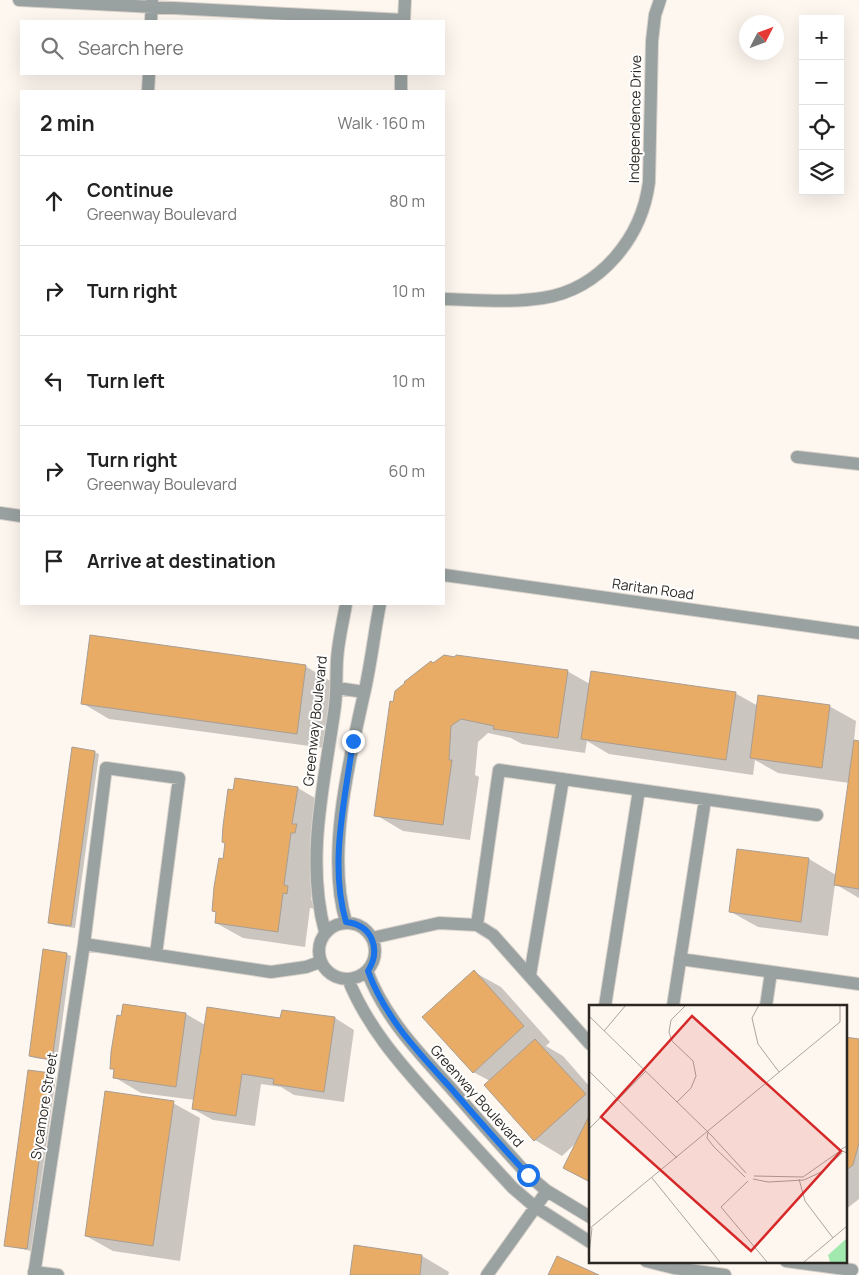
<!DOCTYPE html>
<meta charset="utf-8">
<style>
body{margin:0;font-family:Manrope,sans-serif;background:#f6f6f6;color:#222}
.controls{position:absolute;right:15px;top:15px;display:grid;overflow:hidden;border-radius:0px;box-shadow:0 5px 20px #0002}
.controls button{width:45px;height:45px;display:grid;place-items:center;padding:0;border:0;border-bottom:1px solid #e0e0e0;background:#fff;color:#222;font:25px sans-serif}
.compass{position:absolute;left:739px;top:15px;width:45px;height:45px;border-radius:50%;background:#fff;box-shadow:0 5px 20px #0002;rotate:48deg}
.stop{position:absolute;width:15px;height:15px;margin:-11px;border:4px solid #1a73e8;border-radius:50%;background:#fff}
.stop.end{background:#1a73e8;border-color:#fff;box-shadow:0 1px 5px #0008}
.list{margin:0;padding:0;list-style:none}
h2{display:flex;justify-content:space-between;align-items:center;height:65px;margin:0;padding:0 20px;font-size:21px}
h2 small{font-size:16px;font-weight:400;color:#767676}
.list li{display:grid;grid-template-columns:32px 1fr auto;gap:15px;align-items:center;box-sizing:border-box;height:90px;padding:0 20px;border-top:1px solid #e0e0e0}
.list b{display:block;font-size:19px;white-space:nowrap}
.list p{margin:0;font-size:16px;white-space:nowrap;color:#767676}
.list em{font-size:16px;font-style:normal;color:#767676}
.icon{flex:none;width:28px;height:28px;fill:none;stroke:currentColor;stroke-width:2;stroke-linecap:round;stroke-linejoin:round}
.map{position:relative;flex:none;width:859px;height:1275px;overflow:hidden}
.search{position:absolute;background:#fff;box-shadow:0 5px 20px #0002;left:20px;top:20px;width:425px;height:55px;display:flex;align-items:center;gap:12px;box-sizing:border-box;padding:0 18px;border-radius:0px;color:#767676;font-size:19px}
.panel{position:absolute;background:#fff;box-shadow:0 5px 20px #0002;left:20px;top:90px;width:425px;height:515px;border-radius:0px}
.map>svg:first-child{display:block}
</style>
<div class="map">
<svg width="859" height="1275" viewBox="0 0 859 1275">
<rect width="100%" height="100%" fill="#fef7f0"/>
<!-- shadow -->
<path fill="#0003" d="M 432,662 L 567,671 L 590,684 L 735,693 L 758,706 L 829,706 L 856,721 L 854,741 L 859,742 L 859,898 L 835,884 L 828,936 L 758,927 L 731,912 L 809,859 L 836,875 L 849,783 L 778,773 L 755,760 L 753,775 L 609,754 L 587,741 L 585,753 L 522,744 L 511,738 L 488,733 L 478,742 L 475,775 L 479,777 L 470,840 L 403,831 L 376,815 L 394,703 Z
M 305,666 L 332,682 L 324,748 L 109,719 L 82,703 Z
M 94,752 L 99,754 L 75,928 L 54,925 L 49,922 Z
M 298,788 L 325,804 L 311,900 L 315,902 L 314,909 L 310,908 L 305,947 L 243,938 L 216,923 L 224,860 Z
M 66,954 L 71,956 L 57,1061 L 35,1058 L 30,1056 Z
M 474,972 L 501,987 L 550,1042 L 546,1046 L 563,1056 L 590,1087 L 590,1182 L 564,1167 L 577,1142 L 562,1156 L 535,1140 L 490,1081 L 473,1072 Z
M 283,1011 L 335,1018 L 354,1030 L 344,1102 L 294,1095 L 281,1087 L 261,1084 L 255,1126 L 213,1120 L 193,1109 L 195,1100 L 141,1093 L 114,1077 L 115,1070 L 111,1068 L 186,1014 L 205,1025 L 281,1019 Z
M 845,1038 L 859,1040 L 859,1199 L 845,1210 Z
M 29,1072 L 56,1077 L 31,1251 L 5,1245 Z
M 173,1103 L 200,1118 L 180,1261 L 113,1251 L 86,1236 Z
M 355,1246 L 422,1256 L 449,1272 L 448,1275 L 351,1275 Z"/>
<!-- building -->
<path fill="#e8ac66" stroke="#a89e93" d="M 90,635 L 306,665 L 297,734 L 81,704 Z
M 444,655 L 455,657 L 456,655 L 568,670 L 558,738 L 493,729 L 494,726 L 461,719 L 451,726 L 449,760 L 452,760 L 443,825 L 374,816 L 390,701 L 393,702 L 395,691 L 405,683 L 404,682 L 431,661 L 433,663 Z
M 591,671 L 736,692 L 726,760 L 581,739 Z
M 758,695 L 830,705 L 822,768 L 750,758 Z
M 854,740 L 859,741 L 859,889 L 834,885 Z
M 72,747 L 95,751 L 71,926 L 48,923 Z
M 235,778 L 298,787 L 292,824 L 297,824 L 295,833 L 291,833 L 284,885 L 288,886 L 287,894 L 283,893 L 278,932 L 215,923 L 216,912 L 212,911 L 214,887 L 219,858 L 223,859 L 225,843 L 222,842 L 223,826 L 228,789 L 233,790 Z
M 737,849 L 809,858 L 801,922 L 729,912 Z
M 43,949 L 67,953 L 52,1060 L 29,1056 Z
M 474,970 L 524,1026 L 473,1073 L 422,1017 Z
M 123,1004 L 186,1013 L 176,1087 L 113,1078 L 114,1069 L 110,1069 L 111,1052 L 117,1015 L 121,1016 Z
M 207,1007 L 280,1018 L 282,1010 L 335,1017 L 324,1092 L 273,1084 L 274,1079 L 242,1074 L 236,1116 L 192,1109 Z
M 845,1037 L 859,1039 L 859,1143 L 853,1165 L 845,1171 Z
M 535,1039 L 586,1094 L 534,1141 L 484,1085 Z
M 28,1070 L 51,1073 L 27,1249 L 4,1246 Z
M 105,1091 L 174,1101 L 153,1246 L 85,1236 Z
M 590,1114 L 590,1182 L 563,1168 Z
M 354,1245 L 422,1255 L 420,1275 L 350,1275 Z
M 557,1256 L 599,1275 L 548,1275 Z"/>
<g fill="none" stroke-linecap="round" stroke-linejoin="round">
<defs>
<path id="minor" d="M 19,0 L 404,20
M 151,21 L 152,0
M 404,21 L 405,0
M 148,91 L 149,74
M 401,91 L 401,74
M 444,299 C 477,300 511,303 543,298 C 601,289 642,237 649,182 L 652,41 L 655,15 L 660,0
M 797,457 L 859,464
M 0,513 L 21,516
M 444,575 L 859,633
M 337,688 L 364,692
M 346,922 C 326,855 349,761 364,694 C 371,664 374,634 380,604
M319 951a28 28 0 1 1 56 0a28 28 0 1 1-56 0Z
M 477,925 L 499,770 L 817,815
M 325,932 C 305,858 325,780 335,706 C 337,690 336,676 337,660 C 338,641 343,622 346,604
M 372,938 L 439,923 L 477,925 L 493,935 L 590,1044
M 84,944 L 271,972 L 306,967 L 320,962
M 680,959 L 859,984
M 367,971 C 384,1016 417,1051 449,1086 C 475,1116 501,1146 528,1175 L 547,1191 L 590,1217
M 530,975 L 563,779
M 348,979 C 368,1029 403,1067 438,1106 C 463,1134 488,1161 513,1188 L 534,1206 L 590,1242
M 605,1006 L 639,790
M 673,1006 L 705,800
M 766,1006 L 771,972
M 646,1261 L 674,1268 L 725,1275
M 786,1261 L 852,1270
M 34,1272 L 58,1275
M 34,1275 L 84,944 L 106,768 L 179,778 L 156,954
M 487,1275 L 547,1191"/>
</defs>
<!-- minor casing -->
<use href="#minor" stroke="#d8d2cb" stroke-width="14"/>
<!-- minor -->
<use href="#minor" stroke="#99a1a1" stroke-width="12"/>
</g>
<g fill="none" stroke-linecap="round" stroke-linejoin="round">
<!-- route -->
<path stroke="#1a73e8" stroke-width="6" d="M 353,741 C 345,800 329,864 346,922 C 373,925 381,950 368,971 C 384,1016 417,1051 449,1086 C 475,1116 501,1146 528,1175"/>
</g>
<g text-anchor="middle" stroke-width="4" stroke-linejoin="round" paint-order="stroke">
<!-- street labels -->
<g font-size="14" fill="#2b2722" stroke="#fff">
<text transform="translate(635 119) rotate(-89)" y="5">Independence Drive</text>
<text transform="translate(653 589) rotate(8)" y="5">Raritan Road</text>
<text transform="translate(315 721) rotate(-84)" y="5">Greenway Boulevard</text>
<text transform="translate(477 1096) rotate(48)" y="5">Greenway Boulevard</text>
<text transform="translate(44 1106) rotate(-81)" y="5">Sycamore Street</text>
</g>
</g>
<!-- overview -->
<g transform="translate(589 1005)">
<rect width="258" height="258" fill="#fef7f0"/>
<path d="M 257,234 L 257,257 L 241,257 L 239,250 Z" fill="#a2e9b0"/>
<path fill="none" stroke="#aaa49e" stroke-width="1" d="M 170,0 L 163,13 L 169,39 L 190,67M 251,0 L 251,17M 0,11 L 122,130 L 157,168M 15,26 L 37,0M 0,66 L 88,153M 88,97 L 102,83 L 107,71 L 104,56 L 83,36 L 80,27 L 82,15 L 97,0M 0,124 L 57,66M 119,127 L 118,133 L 125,142 L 156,172M 258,141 L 251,145 L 258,148M 165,171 L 214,172 L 251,146M 63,173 L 131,257M 164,174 L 179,177 L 215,175 L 232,167 L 253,148M 210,174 L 216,196 L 244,233M 159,176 L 132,202 L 178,257M 0,224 L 251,17M 0,249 L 3,223M 215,257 L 258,221"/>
<path fill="#d62828" fill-opacity="0.15" stroke="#d62828" stroke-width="2.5" d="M 103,11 L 252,146 L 162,246 L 12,112 Z"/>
<rect width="258" height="258" fill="none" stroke="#2b2722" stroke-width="2.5"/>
</g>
</svg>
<div class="controls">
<button>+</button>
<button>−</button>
<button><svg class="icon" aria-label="locate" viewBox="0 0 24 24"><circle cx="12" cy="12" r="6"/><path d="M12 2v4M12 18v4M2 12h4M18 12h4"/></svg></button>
<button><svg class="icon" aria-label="layers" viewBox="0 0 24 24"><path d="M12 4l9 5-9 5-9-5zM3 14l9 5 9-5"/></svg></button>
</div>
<svg class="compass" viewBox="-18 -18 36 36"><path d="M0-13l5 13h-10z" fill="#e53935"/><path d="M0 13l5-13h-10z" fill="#767676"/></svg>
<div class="stop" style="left:528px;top:1175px"></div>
<div class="stop end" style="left:353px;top:741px"></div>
<div class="search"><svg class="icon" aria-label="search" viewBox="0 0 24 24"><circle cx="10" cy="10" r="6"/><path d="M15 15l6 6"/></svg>Search here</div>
<section class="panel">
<h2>2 min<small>Walk · 160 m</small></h2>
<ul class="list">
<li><svg class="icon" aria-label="ahead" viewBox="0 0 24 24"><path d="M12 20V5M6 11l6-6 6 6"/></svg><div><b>Continue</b><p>Greenway Boulevard</p></div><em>80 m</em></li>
<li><svg class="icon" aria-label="right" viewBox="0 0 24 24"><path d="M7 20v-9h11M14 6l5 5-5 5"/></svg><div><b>Turn right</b></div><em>10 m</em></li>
<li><svg class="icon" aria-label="left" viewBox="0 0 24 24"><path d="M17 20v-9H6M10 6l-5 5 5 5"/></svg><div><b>Turn left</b></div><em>10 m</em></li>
<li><svg class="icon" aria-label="right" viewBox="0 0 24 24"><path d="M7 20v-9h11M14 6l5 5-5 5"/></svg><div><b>Turn right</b><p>Greenway Boulevard</p></div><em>60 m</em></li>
<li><svg class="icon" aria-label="arrive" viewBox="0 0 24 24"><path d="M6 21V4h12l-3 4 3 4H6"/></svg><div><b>Arrive at destination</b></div></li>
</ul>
</section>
</div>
